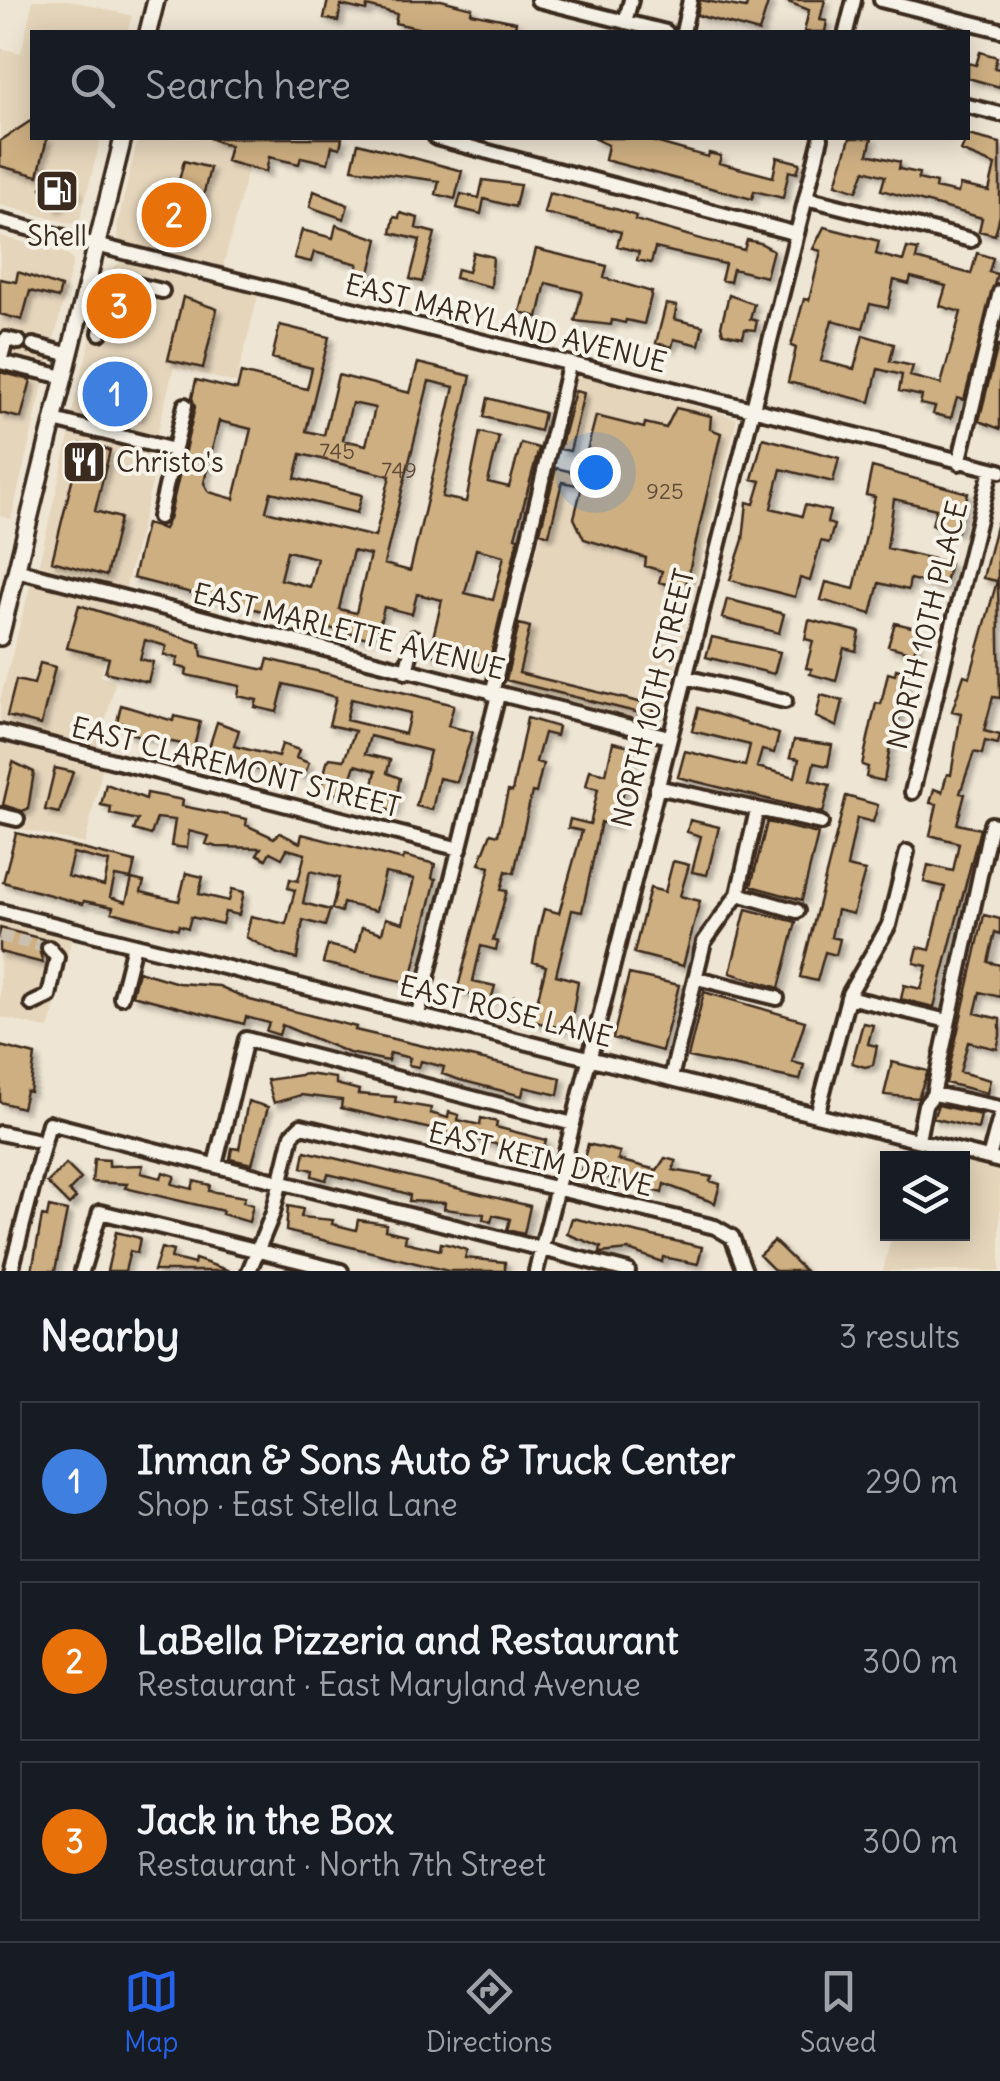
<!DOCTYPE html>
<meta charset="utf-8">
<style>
body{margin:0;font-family:Delius,sans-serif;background:#20242c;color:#f1f3f6}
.controls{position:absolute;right:30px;bottom:30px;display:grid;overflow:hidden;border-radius:0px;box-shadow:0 5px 25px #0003}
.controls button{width:90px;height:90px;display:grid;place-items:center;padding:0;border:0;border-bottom:2px solid #363941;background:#171b24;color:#f1f3f6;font:50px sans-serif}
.you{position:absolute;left:595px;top:472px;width:35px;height:35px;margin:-25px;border:8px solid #fff;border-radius:50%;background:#1a73e8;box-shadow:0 0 0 15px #1a73e833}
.badge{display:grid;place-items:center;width:65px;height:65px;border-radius:50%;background:#2563eb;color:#fff;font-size:32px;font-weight:700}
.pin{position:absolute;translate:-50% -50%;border:5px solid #fff;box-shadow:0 2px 10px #0006}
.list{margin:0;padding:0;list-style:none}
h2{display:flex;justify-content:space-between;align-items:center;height:130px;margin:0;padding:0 40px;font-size:42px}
h2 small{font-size:32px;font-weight:400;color:#9ea1a6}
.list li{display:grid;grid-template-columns:65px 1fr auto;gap:30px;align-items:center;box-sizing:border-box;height:160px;margin:0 20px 20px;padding:0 20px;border:2px solid #363941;border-radius:0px}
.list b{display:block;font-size:38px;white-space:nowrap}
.list p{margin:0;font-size:32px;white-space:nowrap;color:#9ea1a6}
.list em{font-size:32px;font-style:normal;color:#9ea1a6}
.icon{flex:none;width:55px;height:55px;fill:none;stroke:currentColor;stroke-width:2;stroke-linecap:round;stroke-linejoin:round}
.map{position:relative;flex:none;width:1000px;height:1271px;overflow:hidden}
.search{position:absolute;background:#171b24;box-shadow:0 5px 25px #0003;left:30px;right:30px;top:30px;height:110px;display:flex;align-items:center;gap:25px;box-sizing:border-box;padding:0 35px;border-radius:0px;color:#9ea1a6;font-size:38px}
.sheet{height:670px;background:#171b24}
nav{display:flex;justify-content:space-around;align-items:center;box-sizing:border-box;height:140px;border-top:2px solid #363941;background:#171b24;font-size:28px;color:#9ea1a6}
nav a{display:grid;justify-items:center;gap:5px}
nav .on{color:#2563eb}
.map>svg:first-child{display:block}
</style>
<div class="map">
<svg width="1000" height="1271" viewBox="0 0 1000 1271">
<defs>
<filter id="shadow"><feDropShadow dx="4.5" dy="4.5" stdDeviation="2.5" flood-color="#0004"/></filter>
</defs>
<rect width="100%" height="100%" fill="#efe5d4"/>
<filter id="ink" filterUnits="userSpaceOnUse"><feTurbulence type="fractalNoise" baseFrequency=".01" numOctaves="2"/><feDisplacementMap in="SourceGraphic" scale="20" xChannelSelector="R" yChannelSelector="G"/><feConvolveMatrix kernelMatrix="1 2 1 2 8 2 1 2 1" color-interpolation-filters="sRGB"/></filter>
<g filter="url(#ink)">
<!-- built -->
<path fill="#e5d5bb" d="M 33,0 L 69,0 L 132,16 L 127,32 L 32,32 L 32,138 L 101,138 L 80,219 L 73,224 L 0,205 L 0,48 L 21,53 Z
M 138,138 L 245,138 L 238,166 L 248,168 L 223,268 L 119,243 L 117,225 Z
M 0,236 L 67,254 L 73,261 L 11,519 L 0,516 Z
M 121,261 L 258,296 L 236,383 L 174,367 L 156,438 L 72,413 L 107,273 Z
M 578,375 L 737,418 L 662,719 L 653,726 L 500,687 L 516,623 L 520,623 Z
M 70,433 L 159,455 L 125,590 L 39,564 Z
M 31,583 L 118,605 L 101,676 L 115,682 L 99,749 L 0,721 L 0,700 Z
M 0,743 L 102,769 L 85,844 L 0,824 Z
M 0,920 L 72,938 L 49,1029 L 0,1017 Z
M 963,1160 L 1000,1170 L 1000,1271 L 883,1271 L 892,1234 L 962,1234 Z"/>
<!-- building -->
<path fill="#ceaf82" stroke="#3b2a1e" stroke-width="2.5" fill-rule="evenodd" filter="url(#shadow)" d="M 328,0 L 441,0 L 472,8 L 471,13 L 516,22 L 514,32 L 422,32 L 422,29 L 395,23 L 397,14 L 367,6 L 366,11 L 341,5 L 338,21 L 324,18 Z
M 700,0 L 746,8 L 748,0 L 769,0 L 759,32 L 697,15 Z
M 783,0 L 825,0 L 820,20 L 827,21 L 825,32 L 804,32 L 809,10 Z
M 980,52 L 997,57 L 994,68 L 1000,69 L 1000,87 L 968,78 L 968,63 L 976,65 Z
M 32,120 L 32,138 L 47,138 L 38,176 L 0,166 L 0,141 Z
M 968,135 L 1000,143 L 1000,215 L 995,235 L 979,231 L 982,218 L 881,190 L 885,176 L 865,170 L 857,191 L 836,184 L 850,138 L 872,138 L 868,154 L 900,162 L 899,169 L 919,173 L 918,179 L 936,183 L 935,188 L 958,193 L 960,185 L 989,191 L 995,165 L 961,151 Z
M 209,138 L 342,138 L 340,148 L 332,146 L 328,163 L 301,157 L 299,164 L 269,157 L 266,172 L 226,161 L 230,146 Z
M 593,138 L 641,138 L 708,157 L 709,153 L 721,156 L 719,163 L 773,177 L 777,157 L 800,163 L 797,173 L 789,171 L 783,198 L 754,191 L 752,199 L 605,160 L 608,145 Z
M 358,143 L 462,171 L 455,199 L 436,194 L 439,181 L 352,169 Z
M 184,161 L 210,168 L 192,242 L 165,235 Z
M 62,173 L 77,193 L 55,208 L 41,188 Z
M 483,180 L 520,185 L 515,207 L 484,199 L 481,214 L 457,208 L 461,194 L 479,198 Z
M 314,191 L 348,205 L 344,219 L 310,207 Z
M 549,193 L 619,210 L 636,216 L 635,220 L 704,240 L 744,250 L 747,240 L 760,243 L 773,250 L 766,277 L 733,269 L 730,282 L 721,280 L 725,264 L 655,248 L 651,263 L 637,260 L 639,252 L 617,246 L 621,232 L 544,213 Z
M 400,213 L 418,218 L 416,228 L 435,233 L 422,282 L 410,279 L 420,240 L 391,233 L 394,217 L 399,218 Z
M 336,225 L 378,239 L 368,281 L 355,278 L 358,264 L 314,252 L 311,262 L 294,258 L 302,230 L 333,238 Z
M 824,227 L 879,241 L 876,254 L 903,261 L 907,248 L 918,250 L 916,259 L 971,274 L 977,253 L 993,258 L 989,272 L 997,274 L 964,400 L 957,398 L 951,418 L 933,414 L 935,407 L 920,404 L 922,396 L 899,391 L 902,375 L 878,369 L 870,402 L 788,382 L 796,348 L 791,346 L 804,299 L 809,300 L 821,251 L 813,249 ZM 911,277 L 946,286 L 940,306 L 961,312 L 941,384 L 910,376 L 913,366 L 890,361 L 894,344 L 863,335 L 854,369 L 821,361 L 832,320 L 863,328 L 870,304 L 888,308 L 894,280 L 909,284 Z
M 536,249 L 607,266 L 604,278 L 652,292 L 644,324 L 626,320 L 625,323 L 612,320 L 611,325 L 575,321 L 582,292 L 546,283 L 538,317 L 520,312 Z
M 473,252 L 493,257 L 491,287 L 455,278 L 457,269 L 468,272 Z
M 18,272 L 61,287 L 58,298 L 30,291 L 22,320 L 0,314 L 0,279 L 16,282 Z
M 729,295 L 754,304 L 750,319 L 757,321 L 755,330 L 745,329 L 743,337 L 723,333 L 721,326 Z
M 183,297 L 217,309 L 203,368 L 168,360 Z
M 666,304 L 677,306 L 674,319 L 703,326 L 699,345 L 674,339 L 672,347 L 656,343 Z
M 280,325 L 329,337 L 306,431 L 324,435 L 338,375 L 410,393 L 418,363 L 471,376 L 442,497 L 466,502 L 480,432 L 499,437 L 488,482 L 509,487 L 521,443 L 539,448 L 515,537 L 518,538 L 490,659 L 485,658 L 483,665 L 429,654 L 442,600 L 417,594 L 412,614 L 384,607 L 378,631 L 370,630 L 368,638 L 133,578 L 146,524 L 164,529 L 169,519 L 195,407 L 192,398 L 196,380 L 237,390 L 241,373 L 307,389 L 312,368 L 272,358 ZM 429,381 L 454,387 L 410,571 L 384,564 ZM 352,403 L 375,408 L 366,445 L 343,440 ZM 219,421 L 251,429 L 234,499 L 209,492 L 204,483 ZM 301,454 L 390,476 L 375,537 L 266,511 L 271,492 L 357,513 L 362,495 L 295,478 ZM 476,549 L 504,556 L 493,600 L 465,593 ZM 287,551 L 317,558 L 310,587 L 280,579 ZM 353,551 L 370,555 L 356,613 L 339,609 Z
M 998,345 L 1000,345 L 1000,429 L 979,421 Z
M 0,372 L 31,380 L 21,418 L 0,413 Z
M 92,379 L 145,389 L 139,415 L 103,406 L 101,415 L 84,411 Z
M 575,391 L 584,393 L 570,451 L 560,449 Z
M 488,398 L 544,413 L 540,431 L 484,417 Z
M 676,408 L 711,416 L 710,429 L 721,433 L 685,589 L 659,582 L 662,571 L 645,566 L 646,558 L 584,539 L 574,518 L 582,486 L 562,482 L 549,535 L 540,532 L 556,468 L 581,474 L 596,416 L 644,428 L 645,423 L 666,428 Z
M 763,438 L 839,458 L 833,482 L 781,469 L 771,508 L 802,516 L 805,505 L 830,511 L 827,523 L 834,525 L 829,543 L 821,541 L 810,581 L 800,578 L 795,597 L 730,580 L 743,540 L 747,502 L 754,504 L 761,481 L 752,479 Z
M 81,444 L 110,450 L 95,511 L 120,518 L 106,576 L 52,561 Z
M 872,467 L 968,493 L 957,531 L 932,525 L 936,509 L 894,499 L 887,548 L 950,563 L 944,587 L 910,579 L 908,590 L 879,583 L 871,614 L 821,600 L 826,582 L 854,589 L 875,497 L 866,495 Z
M 997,522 L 1000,698 L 993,697 L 984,731 L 1000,735 L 998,744 L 985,741 L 982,754 L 974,752 L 960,793 L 965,794 L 957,824 L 980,829 L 934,1007 L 901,999 L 904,985 L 921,989 L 927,966 L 914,963 L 918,947 L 930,950 L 945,887 L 924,882 L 928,865 L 953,871 L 959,843 L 930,835 L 937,804 L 930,803 L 934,789 L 942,792 L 947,774 L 951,775 L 961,713 L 952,711 L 964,675 L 970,677 L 997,581 L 983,578 Z
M 727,599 L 784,614 L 779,633 L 722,618 Z
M 79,605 L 200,643 L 202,656 L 265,670 L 268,659 L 454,705 L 448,726 L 473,732 L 457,782 L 439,778 L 432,810 L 416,806 L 430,751 L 370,736 L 365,754 L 390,760 L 387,773 L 400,778 L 394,812 L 369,804 L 376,771 L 355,765 L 345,795 L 320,791 L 327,762 L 330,758 L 344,760 L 355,731 L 329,725 L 336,697 L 284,684 L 277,712 L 255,707 L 257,700 L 238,696 L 240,686 L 186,675 L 187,669 L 176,666 L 178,658 L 164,655 L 166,646 L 145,640 L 140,659 L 153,662 L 148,682 L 105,672 L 109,658 L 67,648 ZM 351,699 L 410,713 L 405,734 L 346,720 Z
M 809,620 L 860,632 L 856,651 L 844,648 L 836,681 L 810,674 L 812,669 L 806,668 L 813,641 L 805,639 Z
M 895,623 L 920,629 L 914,653 L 888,646 Z
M 519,624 L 530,627 L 519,673 L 655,706 L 652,716 L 506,680 Z
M 712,637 L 780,652 L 774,674 L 706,657 Z
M 40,663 L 55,667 L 41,725 L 7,716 L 16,680 L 34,684 Z
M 896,669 L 908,672 L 897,729 L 904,731 L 901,743 L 891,741 L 884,781 L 866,777 L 868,767 L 862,765 L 876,703 L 881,704 L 888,673 L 895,675 Z
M 821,695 L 843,701 L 837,727 L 816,717 Z
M 121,705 L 173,721 L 174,716 L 200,722 L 191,759 L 179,756 L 182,744 L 127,733 L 129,725 L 117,722 Z
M 698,708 L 779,734 L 774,753 L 762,750 L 757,767 L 795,777 L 799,759 L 790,757 L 794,740 L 832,745 L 828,766 L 814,763 L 810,780 L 830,785 L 823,813 L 678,777 L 685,751 L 745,766 L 750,745 L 692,731 Z
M 527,718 L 558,727 L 556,736 L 544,733 L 536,762 L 543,764 L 536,793 L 532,792 L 514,873 L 506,871 L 501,890 L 507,891 L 493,940 L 498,942 L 496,950 L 481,946 L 473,981 L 495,986 L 491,1000 L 457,991 L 490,867 L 479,864 L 491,833 L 498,835 L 508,791 L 512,792 Z
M 217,722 L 239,730 L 234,746 L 278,757 L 282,744 L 299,750 L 296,758 L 309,763 L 304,776 L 270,765 L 268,772 L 206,757 Z
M 613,742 L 635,747 L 615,826 L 601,822 L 582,912 L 572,910 L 556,975 L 578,981 L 570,1030 L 510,1016 L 514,996 L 537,1002 L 546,966 L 533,962 L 538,933 L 544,909 L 559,913 L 582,831 L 568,828 L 570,819 L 590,824 L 598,789 L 586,786 L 590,770 L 606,774 Z
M 13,762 L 34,772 L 28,809 L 22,811 L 3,805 Z
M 55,768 L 73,772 L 59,813 L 45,810 Z
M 106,784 L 146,799 L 147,793 L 183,800 L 182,806 L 247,819 L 246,825 L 274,838 L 280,833 L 300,843 L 302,834 L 403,860 L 404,856 L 435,864 L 432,878 L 436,879 L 410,983 L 323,963 L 328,945 L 356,952 L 362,927 L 382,933 L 386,918 L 403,923 L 414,879 L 385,873 L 376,911 L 343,903 L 341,912 L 332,909 L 339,878 L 310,871 L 303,903 L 330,910 L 325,926 L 303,920 L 297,959 L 278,954 L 246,937 L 251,916 L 286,924 L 295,890 L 288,888 L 290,879 L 298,881 L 305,854 L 287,849 L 282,858 L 270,852 L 266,859 L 257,854 L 261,848 L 217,847 L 206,844 L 209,836 L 189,831 L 187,848 L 171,846 L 175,820 L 157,818 L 151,835 L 134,830 L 138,820 L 110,814 L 111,807 L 101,805 Z
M 846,796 L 878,805 L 873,822 L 857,818 L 847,867 L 865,871 L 860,889 L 853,914 L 837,910 L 831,937 L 840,939 L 836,955 L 825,952 L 817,981 L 800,977 Z
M 690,820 L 719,827 L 707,875 L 692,872 L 701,836 L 687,832 Z
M 767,822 L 818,834 L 802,900 L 751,886 Z
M 16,833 L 135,862 L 131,879 L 115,876 L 110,897 L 126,902 L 132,879 L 144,882 L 141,892 L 179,901 L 186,873 L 203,877 L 199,894 L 229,901 L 232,889 L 244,892 L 239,915 L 225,912 L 222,924 L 191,917 L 188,928 L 179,925 L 178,929 L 112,912 L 113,907 L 84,901 L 83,904 L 3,882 ZM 73,853 L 109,862 L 104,886 L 67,876 Z
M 673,861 L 689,865 L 680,896 L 700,901 L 683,966 L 634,953 L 650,888 L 665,892 Z
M 746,909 L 796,922 L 779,988 L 730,973 Z
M 984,915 L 1000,919 L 1000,934 L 995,932 L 988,962 L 1000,965 L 1000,997 L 980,992 L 975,1013 L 1000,1019 L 1000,1036 L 997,1049 L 968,1042 L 960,1072 L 990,1080 L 987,1093 L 946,1083 Z
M 0,928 L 43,939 L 39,949 L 43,963 L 0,952 Z
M 138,971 L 178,983 L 219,986 L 250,1000 L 356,1027 L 355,1030 L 561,1078 L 558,1095 L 524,1087 L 522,1096 L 460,1080 L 442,1074 L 444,1067 L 421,1061 L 419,1067 L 408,1065 L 410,1058 L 390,1053 L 388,1061 L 349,1053 L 282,1025 L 279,1035 L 266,1031 L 269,1023 L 246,1017 L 244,1024 L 132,995 Z
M 629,974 L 679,985 L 662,1051 L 613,1038 Z
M 704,992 L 805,1021 L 792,1062 L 804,1065 L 800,1080 L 688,1057 Z
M 863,1023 L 873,1025 L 868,1044 L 877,1046 L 873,1065 L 865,1067 L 852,1063 Z
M 0,1046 L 35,1055 L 30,1092 L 26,1091 L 22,1108 L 0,1102 Z
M 892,1062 L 928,1071 L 918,1098 L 884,1095 Z
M 307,1074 L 336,1078 L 336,1084 L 359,1090 L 358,1094 L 396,1097 L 395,1102 L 431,1108 L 430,1113 L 448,1118 L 449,1112 L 459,1115 L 458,1120 L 480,1125 L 481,1118 L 497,1122 L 496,1127 L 546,1140 L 542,1155 L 341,1108 L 342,1100 L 301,1095 L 274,1103 L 267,1080 Z
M 248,1101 L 268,1107 L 252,1164 L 230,1159 L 232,1148 L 239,1149 Z
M 938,1105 L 981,1115 L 978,1129 L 933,1118 Z
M 588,1144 L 620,1152 L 618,1160 L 657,1170 L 665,1158 L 676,1161 L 673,1170 L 712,1177 L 710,1181 L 720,1184 L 715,1203 L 664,1184 L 662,1193 L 581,1170 Z
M 305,1151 L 530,1206 L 524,1234 L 507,1230 L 510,1219 L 493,1215 L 491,1222 L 483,1219 L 484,1214 L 444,1209 L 445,1203 L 409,1201 L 410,1195 L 401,1192 L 328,1174 L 326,1180 L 312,1176 L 313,1170 L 302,1167 Z
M 94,1159 L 109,1160 L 109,1166 L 143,1165 L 141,1173 L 161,1178 L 163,1172 L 175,1176 L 172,1184 L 192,1189 L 194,1181 L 210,1185 L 209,1191 L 245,1197 L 243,1202 L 253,1205 L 249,1222 L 222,1214 L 223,1211 L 125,1188 L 127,1184 L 92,1182 Z
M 66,1164 L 81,1179 L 69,1191 L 76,1198 L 69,1205 L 47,1183 Z
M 288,1206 L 303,1209 L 301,1217 L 333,1220 L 332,1224 L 356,1230 L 358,1220 L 386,1224 L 385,1230 L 406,1235 L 405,1242 L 440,1250 L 441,1243 L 451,1245 L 467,1250 L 465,1258 L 505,1262 L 505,1271 L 448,1271 L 286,1231 Z
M 49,1207 L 67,1211 L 55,1271 L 32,1271 L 42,1216 L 47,1217 Z
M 572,1218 L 702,1247 L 698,1264 L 663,1257 L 662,1262 L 629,1250 L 600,1253 L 601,1247 L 567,1234 Z
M 116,1232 L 140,1238 L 137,1253 L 130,1251 L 125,1271 L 107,1271 Z
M 774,1241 L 805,1271 L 775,1271 L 759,1255 Z
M 161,1248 L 173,1251 L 171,1258 L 194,1264 L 195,1259 L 230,1271 L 154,1271 Z"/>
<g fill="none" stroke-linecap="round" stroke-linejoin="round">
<!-- minor-tunnel -->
<path stroke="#cbc0b0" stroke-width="12" stroke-dasharray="12 6" stroke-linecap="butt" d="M 0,936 L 49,948"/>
<defs>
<path id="minor" d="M 538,0 L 666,32
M 881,0 L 1000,30
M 625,22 L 631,0
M 683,32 L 690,0
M 846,32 L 854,0
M 968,106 L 1000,114
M 436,138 L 797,234
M 806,198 L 971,240
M 0,221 L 1000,471
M 100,333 L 114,284 L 121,281 L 162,291
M 19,342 L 6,339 L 0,362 L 64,377
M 33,345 L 70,355
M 54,420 L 174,450
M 959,463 L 1000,292
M 159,517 L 185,405
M 16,570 L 669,737
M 406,672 L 414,638
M 685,677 L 785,701
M 492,694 L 569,365
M 0,732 L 460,849
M 657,787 L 821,823
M 912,792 L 991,470
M 0,815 L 17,819
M 738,894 L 797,911
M 0,911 L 1000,1161
M 697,978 L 777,998
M 121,997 L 134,945
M 848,997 L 948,1021
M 32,1004 L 49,996 L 57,957 L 49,948
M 418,1014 L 498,695
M 671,1078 L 704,942 L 738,894 L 757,810
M 933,1095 L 991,824 L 1000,826
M 817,1115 L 849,994 L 889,925 L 907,852
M 0,1133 L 34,1140
M 918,1140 L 925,1105 L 934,1094 L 1000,1108
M 989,1158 L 1000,1117
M 215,1165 L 246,1039 L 573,1124
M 11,1271 L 49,1123 L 628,1271
M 82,1271 L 100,1212 L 341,1271
M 249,1271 L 273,1213 L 292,1135 L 301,1126 L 715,1227 L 732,1237 L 745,1271
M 536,1271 L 821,138"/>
<path id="major" d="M 148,32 L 156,0
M 0,637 L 123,138"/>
</defs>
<!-- minor casing -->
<use href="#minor" stroke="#3b2a1e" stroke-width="20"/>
<!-- major casing -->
<use href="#major" stroke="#3b2a1e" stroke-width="22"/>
<!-- minor -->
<use href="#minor" stroke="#f7f3e8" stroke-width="12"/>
<!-- major -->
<use href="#major" stroke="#f7f3e8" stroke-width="15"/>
</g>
</g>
<!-- icons -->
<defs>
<symbol id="fuel-square" viewBox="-11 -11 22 22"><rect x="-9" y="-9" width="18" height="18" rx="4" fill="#3b2a1e" stroke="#f7f3e8"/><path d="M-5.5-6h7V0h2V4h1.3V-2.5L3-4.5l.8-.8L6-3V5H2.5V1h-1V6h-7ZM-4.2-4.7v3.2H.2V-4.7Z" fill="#fff"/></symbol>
<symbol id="restaurant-square" viewBox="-11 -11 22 22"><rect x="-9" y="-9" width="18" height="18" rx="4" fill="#3b2a1e" stroke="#f7f3e8"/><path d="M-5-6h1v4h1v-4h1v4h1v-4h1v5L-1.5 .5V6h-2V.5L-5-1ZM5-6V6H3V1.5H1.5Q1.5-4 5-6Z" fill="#fff"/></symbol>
</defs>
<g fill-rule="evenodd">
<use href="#fuel-square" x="32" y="166" width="50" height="50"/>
<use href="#restaurant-square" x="59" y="437" width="50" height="50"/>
</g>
<g text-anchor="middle" stroke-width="8" stroke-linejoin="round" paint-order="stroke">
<!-- number labels -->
<g font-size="22" fill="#604b37">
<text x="337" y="459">745</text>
<text x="399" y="478">749</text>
<text x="665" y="499">925</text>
</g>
<!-- poi labels -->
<g font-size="28" fill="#3b2a1e" stroke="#f7f3e8">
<text x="57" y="246">Shell</text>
<text x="116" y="472" text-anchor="start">Christo's</text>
</g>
<!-- street labels -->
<g font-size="28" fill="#3b2a1e" stroke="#f7f3e8">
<text transform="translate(506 323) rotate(14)" y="10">EAST MARYLAND AVENUE</text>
<text transform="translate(927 625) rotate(-76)" y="10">NORTH 10TH PLACE</text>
<text transform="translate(349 631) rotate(14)" y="10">EAST MARLETTE AVENUE</text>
<text transform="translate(653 698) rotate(-76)" y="10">NORTH 10TH STREET</text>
<text transform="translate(236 767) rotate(14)" y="10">EAST CLAREMONT STREET</text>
<text transform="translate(506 1011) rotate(14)" y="10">EAST ROSE LANE</text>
<text transform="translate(541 1159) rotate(14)" y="10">EAST KEIM DRIVE</text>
</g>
</g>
</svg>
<div class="controls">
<button><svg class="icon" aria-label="layers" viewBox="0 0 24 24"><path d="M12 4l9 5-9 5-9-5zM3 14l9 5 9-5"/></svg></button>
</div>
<div class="you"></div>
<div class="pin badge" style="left:115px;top:394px;background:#3f7fe0">1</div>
<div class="pin badge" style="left:174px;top:215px;background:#e8710a">2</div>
<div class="pin badge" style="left:119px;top:306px;background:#e8710a">3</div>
<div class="search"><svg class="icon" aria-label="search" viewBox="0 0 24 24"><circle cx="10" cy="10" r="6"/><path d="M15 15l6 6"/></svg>Search here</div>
</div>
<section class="sheet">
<h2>Nearby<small>3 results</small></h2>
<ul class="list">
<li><span class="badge" style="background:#3f7fe0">1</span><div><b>Inman &amp; Sons Auto &amp; Truck Center</b><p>Shop · East Stella Lane</p></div><em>290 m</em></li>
<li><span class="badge" style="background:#e8710a">2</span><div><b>LaBella Pizzeria and Restaurant</b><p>Restaurant · East Maryland Avenue</p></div><em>300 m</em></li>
<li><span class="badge" style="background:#e8710a">3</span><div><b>Jack in the Box</b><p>Restaurant · North 7th Street</p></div><em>300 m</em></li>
</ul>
</section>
<nav>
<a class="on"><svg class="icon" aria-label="map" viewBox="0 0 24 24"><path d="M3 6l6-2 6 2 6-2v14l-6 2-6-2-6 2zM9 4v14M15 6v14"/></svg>Map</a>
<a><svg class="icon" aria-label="directions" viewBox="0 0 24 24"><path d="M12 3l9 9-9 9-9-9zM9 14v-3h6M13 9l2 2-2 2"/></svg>Directions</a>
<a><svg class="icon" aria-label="saved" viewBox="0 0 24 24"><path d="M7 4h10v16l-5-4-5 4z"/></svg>Saved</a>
</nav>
